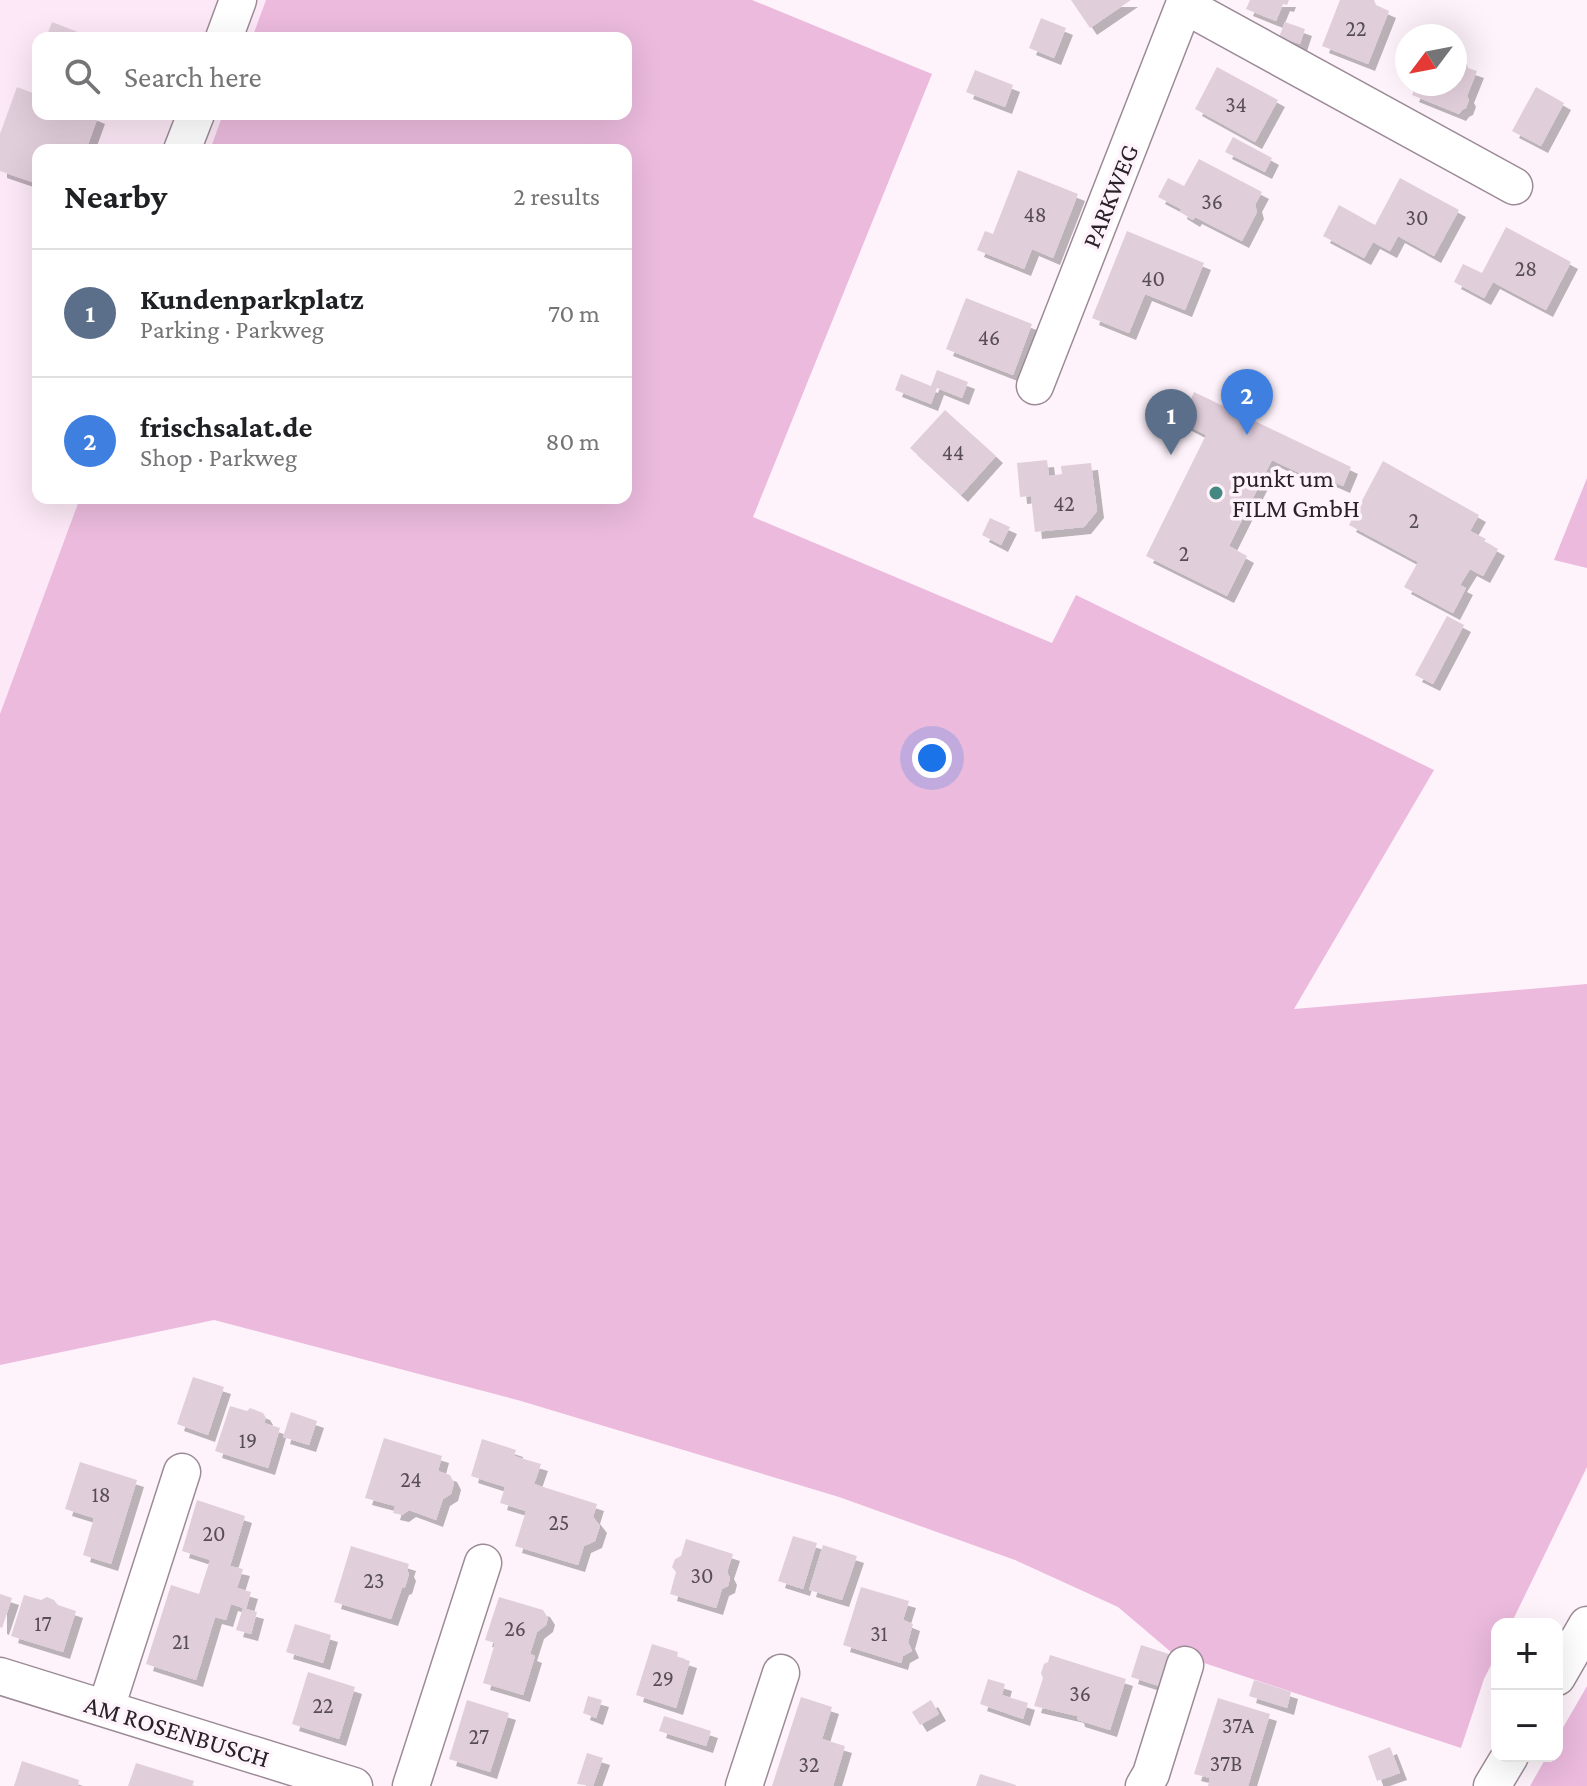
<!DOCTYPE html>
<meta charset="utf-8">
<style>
body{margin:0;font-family:"Crimson Pro",serif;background:#f6f6f6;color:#202124}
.controls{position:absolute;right:24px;bottom:24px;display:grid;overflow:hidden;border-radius:16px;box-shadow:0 8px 32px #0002}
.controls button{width:72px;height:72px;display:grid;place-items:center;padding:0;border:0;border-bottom:2px solid #e0e0e0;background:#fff;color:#202124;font:40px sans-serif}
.compass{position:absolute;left:1395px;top:24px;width:72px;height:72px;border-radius:50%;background:#fff;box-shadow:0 8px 32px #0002;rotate:238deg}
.you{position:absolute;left:932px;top:758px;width:28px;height:28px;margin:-20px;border:6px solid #fff;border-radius:50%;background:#1a73e8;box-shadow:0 0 0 12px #1a73e833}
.badge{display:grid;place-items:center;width:52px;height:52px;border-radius:50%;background:#438982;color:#fff;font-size:26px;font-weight:700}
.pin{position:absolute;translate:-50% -66px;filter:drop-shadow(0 2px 4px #0008)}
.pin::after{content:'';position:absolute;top:42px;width:28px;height:24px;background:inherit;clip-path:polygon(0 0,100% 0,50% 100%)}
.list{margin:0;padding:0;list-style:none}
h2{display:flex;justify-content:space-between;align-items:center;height:104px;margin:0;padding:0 32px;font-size:34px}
h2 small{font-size:26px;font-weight:400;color:#757577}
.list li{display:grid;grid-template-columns:52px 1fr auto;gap:24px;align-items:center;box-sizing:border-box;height:128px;padding:0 32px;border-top:2px solid #e0e0e0}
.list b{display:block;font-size:30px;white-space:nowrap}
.list p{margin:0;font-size:26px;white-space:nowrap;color:#757577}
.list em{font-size:26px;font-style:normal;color:#757577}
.icon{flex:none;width:44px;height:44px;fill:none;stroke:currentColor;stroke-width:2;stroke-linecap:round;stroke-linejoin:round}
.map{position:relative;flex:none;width:1587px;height:1786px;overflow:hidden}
.search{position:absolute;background:#fff;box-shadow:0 8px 32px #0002;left:32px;top:32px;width:600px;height:88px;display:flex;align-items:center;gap:20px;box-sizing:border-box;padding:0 28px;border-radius:16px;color:#757577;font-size:30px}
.panel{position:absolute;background:#fff;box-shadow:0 8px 32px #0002;left:32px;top:144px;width:600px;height:360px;border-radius:16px}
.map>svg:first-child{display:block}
</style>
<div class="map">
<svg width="1587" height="1786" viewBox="0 0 1587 1786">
<defs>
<filter id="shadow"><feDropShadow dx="7" dy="7" stdDeviation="0" flood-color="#0004"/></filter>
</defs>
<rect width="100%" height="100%" fill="#fff3fb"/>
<!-- built -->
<path fill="#fce8f6" d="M 0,0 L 266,0 L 252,38 L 38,38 L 38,114 L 223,114 L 210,150 L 38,150 L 38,498 L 80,498 L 0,714 Z"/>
<!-- green -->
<path fill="#ebbadd" d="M 266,0 L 752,0 L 932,74 L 753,517 L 1052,643 L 1076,595 L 1434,770 L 1294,1009 L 1587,984 L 1587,1467 L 1511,1624 L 1497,1624 L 1497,1653 L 1484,1679 L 1461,1748 L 1171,1652 L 1118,1607 L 1015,1560 L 839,1497 L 521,1401 L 214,1320 L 0,1365 L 0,714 L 80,498 L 626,498 L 626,150 L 210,150 L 223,114 L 626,114 L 626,38 L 252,38 Z
M 1587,478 L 1587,568 L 1554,560 Z
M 1587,1686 L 1587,1786 L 1530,1786 L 1547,1756 L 1557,1756 L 1557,1738 Z"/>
<!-- building -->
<path fill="#e1cedb" filter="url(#shadow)" d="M 1071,0 L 1131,0 L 1090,28 Z
M 1250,0 L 1289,0 L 1287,5 L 1283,4 L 1276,21 L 1246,9 Z
M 1340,0 L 1374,0 L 1376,5 L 1389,11 L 1368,64 L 1322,46 Z
M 1041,18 L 1066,28 L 1054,58 L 1029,48 Z
M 52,22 L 93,38 L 46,38 Z
M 1285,22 L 1305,29 L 1300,44 L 1279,37 Z
M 1459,62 L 1467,64 L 1468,68 L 1477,71 L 1467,96 L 1469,100 L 1466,108 L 1462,110 L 1459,114 L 1412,95 L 1417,84 L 1455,84 L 1455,63 Z
M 1217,67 L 1278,100 L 1255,142 L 1195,109 Z
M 975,70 L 1013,85 L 1005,107 L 966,92 Z
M 17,87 L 38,95 L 38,114 L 91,114 L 98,117 L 86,150 L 38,150 L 38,184 L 0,171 L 0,134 Z
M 1536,87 L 1564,103 L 1541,146 L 1512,131 Z
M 1233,137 L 1272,158 L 1265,172 L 1225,152 Z
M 1199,159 L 1262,192 L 1255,205 L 1257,212 L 1242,241 L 1195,217 L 1193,220 L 1180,212 L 1181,209 L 1158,197 L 1168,178 L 1184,186 Z
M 1018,170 L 1078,194 L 1053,258 L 1032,249 L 1024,269 L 977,250 L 985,231 L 993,234 Z
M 1400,178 L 1459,210 L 1434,256 L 1398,236 L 1390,251 L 1373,242 L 1364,258 L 1323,236 L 1339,205 L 1375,225 Z
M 1506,227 L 1571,262 L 1546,310 L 1493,282 L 1484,298 L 1454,282 L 1463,264 L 1482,273 Z
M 1127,231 L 1204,263 L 1185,310 L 1145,294 L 1129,333 L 1092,318 Z
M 966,298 L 1032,324 L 1013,375 L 946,349 Z
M 937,370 L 968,382 L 962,398 L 937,388 L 931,404 L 895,390 L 901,374 L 931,386 Z
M 1194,392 L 1351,467 L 1343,486 L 1318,475 L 1314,480 L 1272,460 L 1229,546 L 1247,556 L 1227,596 L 1146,556 L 1206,435 L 1181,422 Z
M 945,410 L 996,456 L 961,495 L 910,448 Z
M 1047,460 L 1049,476 L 1062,474 L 1061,466 L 1091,463 L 1097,511 L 1084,527 L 1035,532 L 1031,496 L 1020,497 L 1017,463 Z
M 1383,461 L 1479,515 L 1470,531 L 1486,539 L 1484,541 L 1498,549 L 1483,576 L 1470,569 L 1460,585 L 1466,588 L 1453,613 L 1404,587 L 1418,562 L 1349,525 Z
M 990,518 L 1010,527 L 1001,545 L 982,535 Z
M 1447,616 L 1464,625 L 1433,684 L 1415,675 Z
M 193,1377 L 224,1387 L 208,1435 L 177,1424 Z
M 230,1406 L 247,1411 L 250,1408 L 263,1413 L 266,1418 L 264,1423 L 280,1428 L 268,1468 L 215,1451 Z
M 291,1412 L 317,1421 L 309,1445 L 283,1437 Z
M 384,1438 L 442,1456 L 438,1471 L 450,1475 L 454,1483 L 451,1494 L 443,1499 L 436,1520 L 409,1510 L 402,1515 L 393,1513 L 395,1506 L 365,1498 Z
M 482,1439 L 516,1450 L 514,1456 L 541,1464 L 534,1484 L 597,1504 L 593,1517 L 600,1526 L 595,1541 L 584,1546 L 578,1565 L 515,1546 L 526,1511 L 500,1503 L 505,1487 L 471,1476 Z
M 80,1462 L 137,1480 L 111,1564 L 83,1555 L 94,1518 L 65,1509 Z
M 197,1500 L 245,1516 L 230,1566 L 243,1569 L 237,1588 L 251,1592 L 246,1609 L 257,1612 L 251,1634 L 236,1630 L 243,1608 L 231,1604 L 226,1620 L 215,1617 L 196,1680 L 146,1664 L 171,1585 L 199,1594 L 210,1560 L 182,1551 Z
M 793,1536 L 817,1543 L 803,1589 L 778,1581 Z
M 686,1539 L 733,1554 L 727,1572 L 730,1578 L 728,1586 L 722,1589 L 716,1608 L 670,1594 L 676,1572 L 672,1567 L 675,1559 L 681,1556 Z
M 823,1545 L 857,1556 L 842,1600 L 809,1590 Z
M 351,1546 L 409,1564 L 407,1570 L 409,1574 L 405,1587 L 402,1588 L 391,1619 L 334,1602 Z
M 861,1587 L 909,1601 L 903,1620 L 913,1624 L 908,1642 L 912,1651 L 903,1656 L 901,1663 L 843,1645 Z
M 0,1594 L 12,1598 L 2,1628 L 0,1627 Z
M 24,1595 L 41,1600 L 47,1597 L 54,1600 L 58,1605 L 76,1611 L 63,1652 L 11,1636 Z
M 499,1597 L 543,1610 L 548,1618 L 546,1625 L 537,1632 L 530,1654 L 535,1656 L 523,1695 L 483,1683 L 495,1643 L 485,1640 Z
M 295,1624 L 331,1635 L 323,1663 L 286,1652 Z
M 652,1644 L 678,1652 L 677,1657 L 690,1661 L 676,1708 L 636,1695 Z
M 1141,1645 L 1169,1654 L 1159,1686 L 1131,1677 Z
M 1050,1655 L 1126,1679 L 1110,1730 L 1078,1720 L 1077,1716 L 1034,1706 L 1043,1678 L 1041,1673 L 1044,1664 L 1048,1662 Z
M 308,1672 L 355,1687 L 339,1739 L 292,1724 Z
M 988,1679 L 1005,1684 L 1002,1695 L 1028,1703 L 1023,1719 L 980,1704 Z
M 1254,1680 L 1291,1692 L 1287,1708 L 1249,1696 Z
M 588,1696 L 602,1700 L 596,1718 L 583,1713 Z
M 801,1697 L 832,1707 L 822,1739 L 845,1746 L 833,1786 L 772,1786 Z
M 1218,1698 L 1270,1714 L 1248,1786 L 1208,1786 L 1210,1778 L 1194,1774 Z
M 467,1700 L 509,1713 L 490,1772 L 449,1759 Z
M 931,1700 L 939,1714 L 920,1725 L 912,1712 Z
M 664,1716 L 711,1731 L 706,1746 L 659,1731 Z
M 1390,1747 L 1400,1773 L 1377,1781 L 1368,1756 Z
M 587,1753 L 603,1758 L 593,1786 L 577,1784 Z
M 22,1761 L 79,1780 L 78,1786 L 14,1786 Z
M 136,1763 L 194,1781 L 192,1786 L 128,1786 Z
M 980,1774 L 1016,1785 L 1016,1786 L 976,1786 Z"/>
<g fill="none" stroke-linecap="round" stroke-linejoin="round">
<defs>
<path id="minor" d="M 1184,5 L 1514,186
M 224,38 L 238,0
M 182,150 L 196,114
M 1035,386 L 1186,0
M 0,1676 L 354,1786
M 1557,1677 L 1587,1625
M 106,1708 L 182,1472
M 411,1786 L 483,1563
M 744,1786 L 781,1673
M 1144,1786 L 1151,1774 L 1185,1665
M 1492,1786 L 1510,1756"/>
</defs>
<!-- minor casing -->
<use href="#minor" stroke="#9c8b97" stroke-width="39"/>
<!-- minor -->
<use href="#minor" stroke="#fff" stroke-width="36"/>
</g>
<!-- markers -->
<circle fill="#438982" stroke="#fff3fb" stroke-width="3" cx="1216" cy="493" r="8"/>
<g text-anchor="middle" stroke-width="7" stroke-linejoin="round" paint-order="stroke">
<!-- number labels -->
<g font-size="22" fill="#574d54">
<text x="1356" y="36">22</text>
<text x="1236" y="112">34</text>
<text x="1212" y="209">36</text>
<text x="1035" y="222">48</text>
<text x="1417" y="225">30</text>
<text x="1526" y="276">28</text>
<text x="1153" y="286">40</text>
<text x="989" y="345">46</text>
<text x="953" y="460">44</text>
<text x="1064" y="511">42</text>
<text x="1414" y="528">2</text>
<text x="1184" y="561">2</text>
<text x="248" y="1448">19</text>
<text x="411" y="1487">24</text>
<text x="101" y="1502">18</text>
<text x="559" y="1530">25</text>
<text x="214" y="1541">20</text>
<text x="702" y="1583">30</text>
<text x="374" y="1588">23</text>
<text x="43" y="1631">17</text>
<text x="515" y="1636">26</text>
<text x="879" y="1641">31</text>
<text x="181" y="1649">21</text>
<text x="663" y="1686">29</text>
<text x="1080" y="1701">36</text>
<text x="323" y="1713">22</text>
<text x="1238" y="1733">37A</text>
<text x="479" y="1744">27</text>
<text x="1226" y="1771">37B</text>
<text x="809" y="1772">32</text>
</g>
<!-- street labels -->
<g font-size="26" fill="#292227" stroke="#fff3fb">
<text transform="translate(1110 196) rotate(-68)" y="9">PARKWEG</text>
<text transform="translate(177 1731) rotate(17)" y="9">AM ROSENBUSCH</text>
</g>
<!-- poi labels -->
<g font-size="26" fill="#292227" stroke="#fff3fb" text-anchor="start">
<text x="1232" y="487">punkt um<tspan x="1232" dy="30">FILM GmbH</tspan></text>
</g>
</g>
</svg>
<div class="controls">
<button>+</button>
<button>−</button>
</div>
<svg class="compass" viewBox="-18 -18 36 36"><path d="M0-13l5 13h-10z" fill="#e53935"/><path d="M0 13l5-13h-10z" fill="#757577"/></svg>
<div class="you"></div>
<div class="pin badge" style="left:1171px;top:455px;background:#5c6f8a">1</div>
<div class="pin badge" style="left:1247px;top:435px;background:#3f7fe0">2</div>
<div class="search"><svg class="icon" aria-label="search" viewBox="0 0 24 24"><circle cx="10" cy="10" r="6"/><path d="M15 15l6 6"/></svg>Search here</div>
<section class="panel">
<h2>Nearby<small>2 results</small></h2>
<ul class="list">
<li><span class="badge" style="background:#5c6f8a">1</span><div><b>Kundenparkplatz</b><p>Parking · Parkweg</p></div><em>70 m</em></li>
<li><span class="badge" style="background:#3f7fe0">2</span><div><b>frischsalat.de</b><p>Shop · Parkweg</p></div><em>80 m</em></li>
</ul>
</section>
</div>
